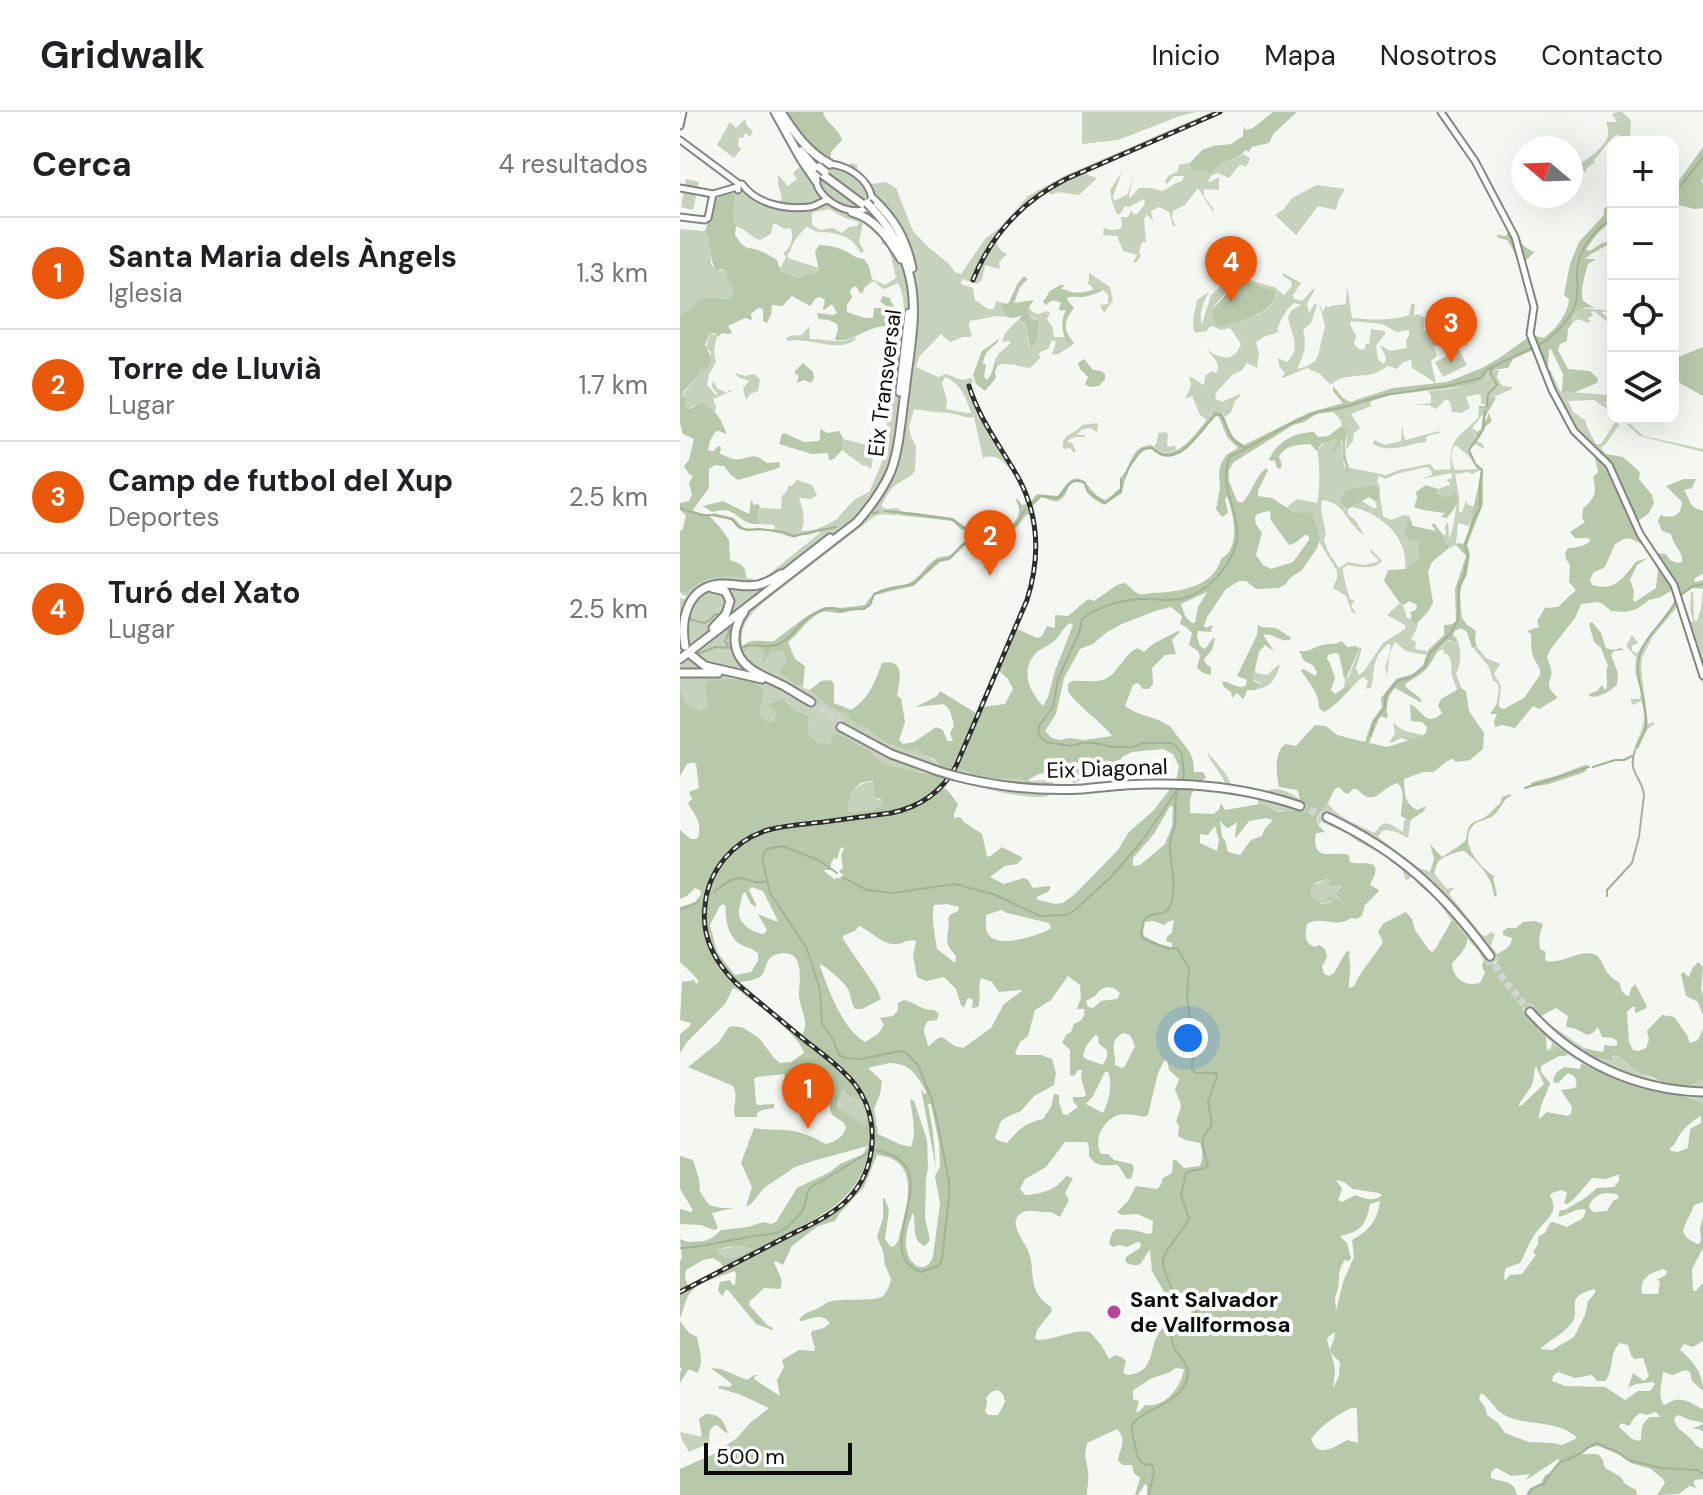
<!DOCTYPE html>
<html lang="es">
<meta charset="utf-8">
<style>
body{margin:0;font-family:"DM Sans",sans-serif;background:#f6f6f6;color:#202124}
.controls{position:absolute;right:24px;top:24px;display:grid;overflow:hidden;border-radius:16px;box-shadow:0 8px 32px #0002}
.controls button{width:72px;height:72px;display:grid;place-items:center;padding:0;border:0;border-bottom:2px solid #e0e0e0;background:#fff;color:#202124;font:40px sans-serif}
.compass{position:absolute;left:831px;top:24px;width:72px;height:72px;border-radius:50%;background:#fff;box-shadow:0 8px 32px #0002;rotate:289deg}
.scale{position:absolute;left:24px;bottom:20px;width:148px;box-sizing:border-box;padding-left:8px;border:4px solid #0b0b0a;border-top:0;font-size:22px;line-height:28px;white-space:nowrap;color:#0b0b0a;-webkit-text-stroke:6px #fff;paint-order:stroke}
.you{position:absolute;left:508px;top:926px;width:28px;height:28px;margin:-20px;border:6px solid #fff;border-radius:50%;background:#1a73e8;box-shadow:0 0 0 12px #1a73e833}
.badge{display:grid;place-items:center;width:52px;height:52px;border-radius:50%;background:#ea580c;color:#fff;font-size:26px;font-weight:700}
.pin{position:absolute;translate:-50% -66px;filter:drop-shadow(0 2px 4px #0008)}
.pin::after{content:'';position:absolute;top:42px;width:28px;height:24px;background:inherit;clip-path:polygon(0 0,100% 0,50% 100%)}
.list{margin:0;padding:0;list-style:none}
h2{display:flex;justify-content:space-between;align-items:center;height:104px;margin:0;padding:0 32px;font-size:34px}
h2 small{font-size:26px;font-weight:400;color:#757577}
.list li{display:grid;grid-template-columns:52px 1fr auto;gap:24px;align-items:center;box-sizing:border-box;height:112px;padding:0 32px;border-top:2px solid #e0e0e0}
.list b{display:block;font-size:30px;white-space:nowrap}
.list p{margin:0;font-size:26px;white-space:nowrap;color:#757577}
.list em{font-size:26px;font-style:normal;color:#757577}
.icon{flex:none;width:44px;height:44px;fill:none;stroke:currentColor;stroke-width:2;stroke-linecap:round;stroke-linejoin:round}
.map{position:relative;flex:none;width:1023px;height:1383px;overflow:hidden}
header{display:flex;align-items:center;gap:48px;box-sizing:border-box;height:112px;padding:0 40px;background:#fff;border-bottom:2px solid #e0e0e0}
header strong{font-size:38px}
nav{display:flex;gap:44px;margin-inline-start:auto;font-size:28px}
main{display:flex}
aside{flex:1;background:#fff}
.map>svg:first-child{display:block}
</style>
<header>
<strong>Gridwalk</strong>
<nav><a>Inicio</a><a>Mapa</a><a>Nosotros</a><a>Contacto</a></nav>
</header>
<main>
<aside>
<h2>Cerca<small>4 resultados</small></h2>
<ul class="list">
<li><span class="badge">1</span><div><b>Santa Maria dels Àngels</b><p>Iglesia</p></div><em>1.3 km</em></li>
<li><span class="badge">2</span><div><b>Torre de Lluvià</b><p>Lugar</p></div><em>1.7 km</em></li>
<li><span class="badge">3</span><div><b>Camp de futbol del Xup</b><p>Deportes</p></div><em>2.5 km</em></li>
<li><span class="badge">4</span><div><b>Turó del Xato</b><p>Lugar</p></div><em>2.5 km</em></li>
</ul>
</aside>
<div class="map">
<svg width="1023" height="1383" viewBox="0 0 1023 1383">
<rect width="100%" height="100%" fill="#f4f7f2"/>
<!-- green -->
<path fill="#c7d2bc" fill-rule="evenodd" d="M 93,0 L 150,49 L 166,54 L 172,51 L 177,53 L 177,59 L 188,71 L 193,72 L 206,70 L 216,76 L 233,119 L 247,134 L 269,152 L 275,160 L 281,162 L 305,127 L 322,114 L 348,84 L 386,63 L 531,0 L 538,0 C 505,15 471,29 437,44 C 371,73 320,95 293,168 L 295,168 L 306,142 L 316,128 C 318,135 319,139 327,142 L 319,150 L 320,157 L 305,153 L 302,168 L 297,172 L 282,167 L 281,172 L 293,176 L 295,188 L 308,197 L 314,197 L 316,189 L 323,191 L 321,197 L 327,205 L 317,204 L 290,209 L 289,214 L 292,223 L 290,225 L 283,225 L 270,230 L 261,222 L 239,245 L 236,255 L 258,265 L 266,262 L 282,268 L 291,266 L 293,269 L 291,274 L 287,276 L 298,302 L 331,358 C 323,349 316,341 303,346 L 294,305 C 285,307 277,301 268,301 C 256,300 246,299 234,297 L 229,315 L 231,325 L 236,334 L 235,358 L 232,363 L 214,374 L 209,380 L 201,394 L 207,397 L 218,396 L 221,399 L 221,401 C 213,406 204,400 195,404 L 84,490 C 73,500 62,510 62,526 C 62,531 62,535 62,540 L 64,541 L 71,533 L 80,537 L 84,542 L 80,550 L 93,539 L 103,539 L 108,551 L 105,565 L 115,573 L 130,578 L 144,591 L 157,599 L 168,602 L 175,612 L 186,616 L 206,630 L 224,637 L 236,637 C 245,645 252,644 262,656 L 260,662 L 228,659 L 210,654 L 196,646 L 189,638 L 155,622 L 152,625 L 151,634 L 146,635 L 129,623 L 128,604 L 112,596 L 106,589 L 90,591 L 96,601 L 93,609 L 87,610 L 80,602 L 84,577 C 73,568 51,563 37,569 C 33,571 29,574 25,576 L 28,593 L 28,595 L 22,599 C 8,598 3,587 0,574 L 0,486 L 4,487 L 7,484 L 2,483 L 0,480 L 7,481 C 30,458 50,463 79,468 L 83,467 L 141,420 L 138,419 L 129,423 L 121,423 L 115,426 L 90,419 L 62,418 L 58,416 L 51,408 L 29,403 L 35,401 L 54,406 L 63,416 L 94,418 L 95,415 L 94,413 L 79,412 L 78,398 L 81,396 L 101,397 L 102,384 L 107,379 L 108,374 L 112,374 L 117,368 L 132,373 L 137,383 L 131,387 L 119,386 C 123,396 126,410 121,419 C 137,419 146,413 159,406 L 159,404 L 175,387 L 189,380 L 201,353 L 209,320 L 206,318 C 211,285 214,253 217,220 L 215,214 L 218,214 C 227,203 224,182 218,171 L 207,176 L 203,177 L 194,169 L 185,175 L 183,181 L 180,181 L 192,167 L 205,173 L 216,166 C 214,157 211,140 206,133 L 201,132 L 203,128 L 183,111 L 179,130 L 184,139 L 181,141 C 172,125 164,123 146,120 C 144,120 141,121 139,120 C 134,119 130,116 126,115 L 115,128 L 107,145 C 117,150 128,152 139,156 L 139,157 L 130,163 L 124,163 L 120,166 L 101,160 L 99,156 L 101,155 L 106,145 L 103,141 C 111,137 115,124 110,116 L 105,117 L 96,112 L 93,112 L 91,122 L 80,128 C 71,126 68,118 56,114 L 53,104 L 56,81 L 61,82 L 67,76 L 87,90 L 99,91 L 102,86 L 98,72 L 98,63 L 108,74 L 117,67 L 113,61 L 122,52 ZM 149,97 L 165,106 L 179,110 L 177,114 L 169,115 L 162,121 L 153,116 L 140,118 L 132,113 L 132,101 ZM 265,265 C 280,270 287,287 291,301 L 287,301 L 266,297 L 267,288 L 262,271 Z
M 402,0 L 516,0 L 500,4 L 438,28 L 402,32 Z
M 937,0 L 942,0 L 951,8 L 950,24 L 944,30 L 937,30 L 939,22 C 928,26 923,40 914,48 L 915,50 L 907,56 L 905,61 L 899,52 C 909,47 926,34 928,23 C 929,19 927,14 926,10 L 937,10 L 932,2 Z
M 65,7 L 67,14 L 73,19 L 70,25 L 67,22 L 64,22 L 63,26 L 59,25 L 58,34 L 61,37 L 54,46 L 37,33 L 50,10 L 56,16 Z
M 564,42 L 570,47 L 566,55 L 562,53 L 559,54 L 549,66 L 538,61 L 532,63 L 528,69 L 530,70 L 539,65 L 539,78 L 524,77 L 524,84 L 534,98 L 533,100 L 518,76 L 505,93 L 493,99 L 492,106 L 496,114 L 493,114 L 489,100 L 479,95 L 471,99 L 473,111 L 471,107 L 466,102 L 466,105 L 464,106 L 466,130 L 462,130 L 459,140 L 461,144 L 456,151 L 453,150 L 457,143 L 443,139 L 437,124 L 423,123 L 424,116 L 432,118 L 440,117 L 442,114 L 441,105 L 448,105 L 452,98 L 453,102 L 457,102 L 465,92 L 464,87 L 449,95 L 445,94 L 440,102 L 437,102 L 432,90 L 430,78 L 442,60 L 433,84 L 434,89 L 448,82 L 454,62 L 449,84 L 450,86 L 459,76 L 471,76 L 483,79 L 496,71 L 502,69 L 504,64 L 494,64 L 487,72 L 485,70 L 488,64 L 498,59 L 499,53 L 509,51 L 514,58 L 523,58 L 531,63 L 534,56 Z
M 406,60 L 408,63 L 417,66 L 399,83 L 378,80 L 371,83 L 368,80 L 372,76 Z
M 6,67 L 19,70 L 13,98 L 1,95 Z
M 637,73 L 665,77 L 659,87 L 656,98 L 638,94 L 616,123 L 595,103 L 604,97 L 612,86 Z
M 0,117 L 25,119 L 30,134 L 31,152 L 38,159 L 45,158 L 48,163 L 48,169 L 53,173 L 54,178 L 49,187 C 40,187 30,183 22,187 C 13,191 12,198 0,202 Z
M 550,158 L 555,159 L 572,169 L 594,175 L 604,183 L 612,174 L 611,169 L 603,164 L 603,161 L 621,171 L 613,183 L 614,187 L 622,189 L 633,177 L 635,177 L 627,192 L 629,201 L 635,191 L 637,193 L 631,211 L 623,218 C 627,235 624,242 617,257 L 625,255 L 635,249 L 638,244 L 645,214 L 639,191 L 643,200 L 646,193 L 648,196 L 650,194 L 666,192 L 667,173 L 672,206 C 692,208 711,209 729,203 L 731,193 L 733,191 L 735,193 L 734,204 L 738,202 L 745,206 L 743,218 L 753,223 L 759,232 L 754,235 L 757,244 L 751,249 L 756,271 L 732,256 L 731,248 L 723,250 L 717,257 L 708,254 C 706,255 698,260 696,261 C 681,266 661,261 651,273 L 640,262 L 627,256 L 603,266 L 602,265 L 605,261 L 599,254 L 598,246 L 607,250 C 622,235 611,222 608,205 L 612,198 L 621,193 L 614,191 C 606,197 601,208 597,217 L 599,220 L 584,225 L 576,230 L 579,241 L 577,256 L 567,251 L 562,258 L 552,263 L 535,282 L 536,287 L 542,290 L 560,282 L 561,283 L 555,289 L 551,300 L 545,305 L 544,303 L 531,301 L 527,308 L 520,303 L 512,284 L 505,287 L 511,274 L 509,264 L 524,273 L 525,264 L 532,259 L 536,261 C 542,251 533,246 527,238 C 541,246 553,252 561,232 L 550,216 L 541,218 L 532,214 L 528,216 L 527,219 L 515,221 C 510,211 516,198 517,188 L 529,180 C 524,189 518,202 522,212 L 531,183 L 539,176 L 541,168 ZM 558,162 L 570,171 L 596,179 C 597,203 559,209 541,215 L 535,193 L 549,177 L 550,165 ZM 671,209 L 702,212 L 717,220 L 729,218 L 729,224 L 726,228 L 727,236 L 710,239 L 700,233 L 706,245 L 705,250 L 703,252 L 698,247 L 696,234 L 705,222 L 705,219 L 691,217 L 689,233 L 686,231 L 684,238 L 679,237 L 674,232 L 676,224 L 670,212 Z
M 409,161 L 430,175 L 433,188 L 424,201 L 420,193 L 428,192 L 428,183 L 422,177 L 413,178 L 411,174 L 407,171 L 409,169 Z
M 349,194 L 352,200 L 358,202 L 368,199 L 370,201 L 367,207 L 372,214 L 374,225 L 385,225 L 391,234 L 378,242 L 372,243 L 376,230 L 372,228 L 368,237 L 360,240 L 359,243 L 361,245 L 350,256 C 340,255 328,250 318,253 L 316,251 L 323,238 L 331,231 L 329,229 L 322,230 L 325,221 L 339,207 L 345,213 L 350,236 L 351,238 L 354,235 L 360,210 L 349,203 L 347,197 Z
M 900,196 L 933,199 L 921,200 L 933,210 L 933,219 L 929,211 L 914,199 L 911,200 L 913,204 L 907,206 L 911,209 L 908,211 L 898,207 L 893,210 L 892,206 L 895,200 Z
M 129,214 L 130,227 C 145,227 162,233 175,225 L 176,227 C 159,242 130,225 108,229 L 106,226 L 110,224 L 122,223 Z
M 30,221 L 37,223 L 34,240 L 36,250 L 29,262 L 27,273 L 36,283 L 38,283 L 32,275 L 33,268 L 37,276 L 47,281 L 49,278 L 52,279 L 33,287 L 36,295 L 35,300 L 21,291 L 7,297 L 5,295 L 6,290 L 5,283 L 2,283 L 17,265 L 21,257 L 27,257 L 30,253 L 31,240 L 26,236 Z
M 779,238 L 787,253 L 763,265 L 755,250 Z
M 870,257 L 880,279 C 898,281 915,281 933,284 L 933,293 L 926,290 L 925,291 L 933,298 L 933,301 L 914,288 L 888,289 L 893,300 L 905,308 L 907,315 L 916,332 L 921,332 L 938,306 L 944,306 L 963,324 L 1023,337 L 1023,340 L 960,324 L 943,309 C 934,317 929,331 921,336 L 926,342 L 925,345 L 919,345 L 890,317 L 864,267 L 866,267 Z
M 810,258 L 819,258 L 817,265 L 822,274 L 833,275 L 832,277 L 813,285 L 808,293 L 801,292 L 801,284 L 798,282 L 786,285 L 790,296 L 781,301 L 772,300 L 770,290 L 766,287 L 756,297 L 749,293 L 734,293 L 751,291 L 751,283 L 748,279 C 770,277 796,276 810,258 Z
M 55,261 L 65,264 L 74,262 L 80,267 L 78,279 L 70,282 L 66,288 L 63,276 L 69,269 L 58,265 Z
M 690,289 L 691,294 L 671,302 L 680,316 L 674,321 L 673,329 L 666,338 L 667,322 L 662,314 L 661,315 C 663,308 656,302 651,299 L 660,299 Z
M 799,296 L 804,297 L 804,301 L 792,316 L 798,330 L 802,331 L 805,337 L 795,332 L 789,338 L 797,353 L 803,357 L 792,362 L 788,360 L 775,362 L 779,385 L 779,400 L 782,401 L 786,389 L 788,393 L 793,394 L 794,396 L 789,414 L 778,411 L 776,433 L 769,436 L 762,422 L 766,423 L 765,414 L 768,410 L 769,427 C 774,417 778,390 776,379 L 775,378 L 769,386 L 759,383 L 757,381 L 758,377 L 769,373 L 770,371 L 766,368 L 772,366 L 772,361 L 741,367 L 752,363 L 751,358 L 747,355 L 716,362 L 706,367 L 699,364 L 697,369 L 700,375 L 700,378 L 695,373 L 666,377 L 660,388 L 663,394 L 668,397 L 668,402 L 676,409 L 684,423 C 668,414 665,390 642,388 L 641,398 L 646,422 L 644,428 L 648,439 L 659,456 L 668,450 L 684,453 L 697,450 L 699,448 L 691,441 L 690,436 L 702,449 C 694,458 678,455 668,453 L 663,456 C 663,466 667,477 670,487 L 675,489 L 671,493 L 676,502 L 672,500 L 666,484 L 653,476 L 657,466 L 657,459 L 640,431 L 635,409 L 631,402 L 614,400 L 607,395 L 617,387 L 637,391 C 640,382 640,349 637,339 L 645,329 L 656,327 L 657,331 L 661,326 C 664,333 661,338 662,345 C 663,352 666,353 665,359 L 668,361 L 670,356 L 706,363 L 719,358 L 750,352 L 755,358 L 771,357 C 768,327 779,325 798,306 ZM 775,333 C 785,340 791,346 797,355 L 796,357 L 775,358 C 771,350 770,340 775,333 Z
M 418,311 L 417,320 L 410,316 L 401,318 L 397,323 L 405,323 L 405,325 L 395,325 L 388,328 L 388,330 L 392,331 L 396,339 L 394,341 L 390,336 L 383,337 C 381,321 395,323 402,313 Z
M 722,313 L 724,325 L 726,328 L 759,319 L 760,321 L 747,324 L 746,330 C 727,332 711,342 693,332 L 694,328 L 705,333 L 721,329 Z
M 486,320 L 488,323 L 487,333 L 489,335 L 495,333 L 496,338 C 486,342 482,341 474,335 L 477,330 L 478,321 Z
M 163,327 L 195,335 L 191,357 L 187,354 L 182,353 L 162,338 Z
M 700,383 L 703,404 L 711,408 L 724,403 L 729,404 L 731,408 L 728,410 L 730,428 L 739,429 L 737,434 L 740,446 L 725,457 C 729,426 701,401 672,395 L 682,389 L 693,396 L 697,396 L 695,389 L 699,387 Z
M 999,477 L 1011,510 L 1013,509 L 1010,497 L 1011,480 L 1013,480 L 1014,508 L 1017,509 L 1021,496 L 1023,477 L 1023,572 L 999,493 L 973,524 L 962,546 L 961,556 L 968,612 L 974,610 L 975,612 C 964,617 963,628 958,638 L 955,635 C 961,618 968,607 961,589 L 953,593 L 951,590 L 951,587 L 960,587 L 961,580 L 955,561 L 956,545 L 946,534 L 952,523 L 958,531 L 952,534 L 952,538 L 955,541 L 957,541 L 993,492 L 995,483 L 993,478 Z
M 720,491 L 723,493 L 727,506 L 738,511 L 737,516 L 731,527 L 736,530 L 735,537 L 747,539 L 746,543 L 726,539 L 715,530 L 710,540 L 707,564 L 705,555 L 708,548 L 711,533 L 708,532 C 690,548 696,557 691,576 L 686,577 L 688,569 L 683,565 L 679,568 L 672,575 L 668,573 L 664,576 L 665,567 L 668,566 L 678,541 L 679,535 L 682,536 L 676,556 L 679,563 L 684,559 L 703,531 L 725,517 L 725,513 L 707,503 Z
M 777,527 C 782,538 781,552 776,562 L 782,577 L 777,578 C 776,574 774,571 773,567 C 769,557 775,550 766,541 L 763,542 L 764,537 L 756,540 L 768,529 L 776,530 Z
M 797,535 L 806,546 L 820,552 L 814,562 L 821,574 L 819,592 L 817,592 C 817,585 820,579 818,572 L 813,568 L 809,555 L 794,537 Z
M 598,553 L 600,553 C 596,566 591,575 578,577 L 581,572 L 573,567 L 575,558 L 577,561 L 587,563 Z
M 713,610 C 723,621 731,620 744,623 L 730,629 L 721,626 L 714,630 L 709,631 L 715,621 Z
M 527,639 C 535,651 546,658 551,672 L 585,680 C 596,673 609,680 618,686 L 621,696 C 608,705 592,696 578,693 L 578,685 L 546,673 C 541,660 530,651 527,639 Z
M 278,655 L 287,660 L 314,667 L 332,665 L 351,669 L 368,668 L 373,670 C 373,675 374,678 370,682 C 360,693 286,672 271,667 Z
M 194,669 L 194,678 L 197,687 L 203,689 L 202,692 L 193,698 L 170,700 L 166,694 C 172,678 177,671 194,669 Z
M 648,691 C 656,705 679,713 694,721 C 697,719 698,716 701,713 C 708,708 717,717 723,720 L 724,708 L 731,708 L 728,726 L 717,720 L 707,718 L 702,719 L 698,725 L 739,756 L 754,761 L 767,777 L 775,775 L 769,782 L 802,823 L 806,824 L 811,820 L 815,822 L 811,834 L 819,844 L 818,848 L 811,853 L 805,851 C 798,835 789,830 778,817 C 770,807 763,795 755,786 C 747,778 737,775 733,764 L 726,769 L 722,758 L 703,743 L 677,729 L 668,722 L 646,712 L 641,710 L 638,712 C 637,702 641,697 648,691 Z
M 648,767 L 653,767 L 649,773 L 662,773 L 655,781 L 661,790 L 648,784 L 647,787 L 653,789 L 652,792 L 639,791 L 631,784 L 630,778 L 633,773 Z
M 848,891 L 854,893 C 857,900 861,904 865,909 L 920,947 L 935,950 L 933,943 C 943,946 946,952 955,958 C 964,964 994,976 1005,974 C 1011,974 1018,968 1023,966 L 1023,991 C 1015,988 1008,983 999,982 C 986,979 973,980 961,976 C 938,970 898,951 881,937 L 868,941 L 866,938 L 871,936 L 872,930 C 865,926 862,918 855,911 C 851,906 846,904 842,898 L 845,893 Z
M 163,977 L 169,984 L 180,988 L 186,1005 L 185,1013 L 159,997 L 158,984 Z
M 58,1134 L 75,1137 C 60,1144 49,1154 36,1138 Z
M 0,1320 L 29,1326 L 30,1331 L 9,1340 L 2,1328 Z"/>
<!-- forest -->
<path fill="#b8c8aa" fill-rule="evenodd" d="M 103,0 L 143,0 C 145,11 159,16 162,28 L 151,40 L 150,49 L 129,35 Z
M 593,0 L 617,0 L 594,21 L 589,31 L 572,35 L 569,40 L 566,38 C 556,50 536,49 531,63 L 523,58 L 514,58 L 509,52 L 522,38 L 533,34 L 551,32 L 563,24 L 564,14 L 566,18 L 573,16 Z
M 1023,35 L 1023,66 L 1021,70 L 1023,71 L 1023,96 L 1015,97 L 998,93 L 993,98 L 993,73 L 1000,67 Z
M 56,81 L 53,104 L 56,114 L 55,123 C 68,143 68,132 85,141 C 89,143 93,146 97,148 L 101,160 L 120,166 L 124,163 L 130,163 L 139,158 L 135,140 L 139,133 C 148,133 157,135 166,139 C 173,143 175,146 184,147 L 189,154 L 192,167 L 180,181 L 176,174 L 172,176 L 170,180 L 172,186 L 167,192 L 167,200 L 185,206 L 193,206 L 194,196 L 208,196 L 200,189 L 203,184 L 210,186 C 211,192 217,199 223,202 L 222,212 C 214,214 204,213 195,216 C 179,220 173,230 155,228 L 158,217 L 157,212 L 149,208 L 139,207 L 137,203 L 138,201 L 153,203 L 157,201 L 152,192 L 144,198 L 143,197 L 145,188 L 140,185 L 136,186 L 130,194 L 112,184 L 102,194 L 92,193 L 91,203 L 87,211 L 83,209 L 83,197 L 78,196 L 71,202 L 72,208 L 65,206 L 48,214 L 52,220 L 50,222 L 42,221 L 38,225 L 35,221 L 30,221 L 25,233 C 29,242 35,247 27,257 L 21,257 L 17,265 L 3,280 L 2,283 L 7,286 L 5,295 L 9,297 L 21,291 C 38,299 40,306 47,322 L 39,319 L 35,320 L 30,329 L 28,338 L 30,339 L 34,339 L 38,334 L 41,335 L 40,342 C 44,343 49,346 53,347 C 67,350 73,337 86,351 L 99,350 L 100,354 L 99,356 L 58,368 L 51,363 L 44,354 L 35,353 L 29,357 L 29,376 L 12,399 L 29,403 L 42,418 L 49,428 L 50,448 C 61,452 66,453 66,466 C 43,462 24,464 7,481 L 0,480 L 0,419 L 3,417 L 6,403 L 0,398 L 0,391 L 9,389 L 12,383 L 9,371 L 13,364 L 9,362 L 4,354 L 9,348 L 14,327 L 3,322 L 0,311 L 0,202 C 12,198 13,191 22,187 C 29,183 40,187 49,187 L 52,183 L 53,175 L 48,169 L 47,161 L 43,157 L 37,159 C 28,147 32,133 25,119 C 29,111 31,91 36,87 C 40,83 50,82 56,81 Z
M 933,90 L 931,98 L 933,98 L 933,109 C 921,116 913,126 906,138 L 910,139 L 922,131 L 933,128 L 933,130 L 911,142 L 905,147 L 916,147 L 908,152 C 905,164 900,176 903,189 L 915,196 C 904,195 897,195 892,206 L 893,210 L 888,217 L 887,229 L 880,232 L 878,238 L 888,257 L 910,259 L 918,267 L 917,271 L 895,280 L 882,280 L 883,262 L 871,237 L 869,237 C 868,248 869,256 866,267 L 863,267 L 853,238 L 833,247 L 828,256 L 810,258 L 799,270 L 785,274 L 711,283 L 660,299 L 637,302 L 624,310 L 613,313 L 554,350 L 549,358 L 549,369 L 557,389 L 562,391 C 572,381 575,365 586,356 L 588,358 L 578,379 L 578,384 L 592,386 L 614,400 L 631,401 L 635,409 L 640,428 L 637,436 L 622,458 L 610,466 L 606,472 L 599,476 L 576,477 L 566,469 L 559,469 L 546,477 L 527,505 L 524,514 L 526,516 L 533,513 L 531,518 L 532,520 L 518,519 L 517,524 L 520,534 L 525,537 L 533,526 L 535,526 L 532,538 L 524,547 L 526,552 L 531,555 L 531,563 L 523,561 L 517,556 L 520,544 L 518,539 L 509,533 L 512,521 L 506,515 L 500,512 L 502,504 L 491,495 L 475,499 L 442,512 L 427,520 L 413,532 L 400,537 L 384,566 L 376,602 L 365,619 L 372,626 L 380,628 L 390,626 L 404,628 L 432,624 C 425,613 392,589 388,579 C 388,577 388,575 388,572 L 392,569 C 402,568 416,571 425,567 C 438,562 445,540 458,536 L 464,540 L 473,532 L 498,519 L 500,520 L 492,528 L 496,542 L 485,543 L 472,556 L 473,572 L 469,577 L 463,577 L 458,571 L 453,573 L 445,594 C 458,604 473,604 486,612 C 493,615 494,621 499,626 C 509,639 514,642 514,660 L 523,660 L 526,665 C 513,679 509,679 510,701 L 533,702 L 539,698 L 541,691 L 545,698 L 580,692 L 600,700 L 619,698 L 621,696 C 618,690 621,684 617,678 L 599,675 C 596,661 594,641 605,632 L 616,634 L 635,613 L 646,614 L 657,623 L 685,630 L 692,609 L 702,595 L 701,586 L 716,567 L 733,562 L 743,553 L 748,538 L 764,523 L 764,513 L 772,512 L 776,509 L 775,477 L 786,444 L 776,433 L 778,431 L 783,432 C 790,419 791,408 794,394 C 796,383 800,370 801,358 L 803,357 L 803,392 L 787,433 L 790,441 L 787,462 L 781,475 L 780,486 L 782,506 L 787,513 L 796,519 L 795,528 L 797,535 L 792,536 L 787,520 L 781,516 L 775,519 L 773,523 L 777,527 L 776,530 L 769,528 C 755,538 757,543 748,555 C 742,562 733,567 725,572 L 726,575 L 740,586 L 742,591 L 715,576 C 708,583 705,596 708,605 L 705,606 L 701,604 L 699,607 L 689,631 L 707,635 L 742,624 L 746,621 L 747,615 L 742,610 L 731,609 L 730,592 C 741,596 746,617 762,601 L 758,594 L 761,587 L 780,576 L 786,579 L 789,599 L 804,621 L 803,637 L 790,648 L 776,650 L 773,647 C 763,649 761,656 753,660 L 743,660 L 724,667 C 725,681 723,690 737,698 L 746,694 L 744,699 L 729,709 L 721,704 C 721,693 726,680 718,671 C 699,676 695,697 677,677 L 673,677 L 668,682 L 665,681 L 659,675 L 655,677 C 652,681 651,686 648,690 C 639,702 630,707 645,720 L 636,721 C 631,752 653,738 669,743 L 670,750 C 679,754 699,746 695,761 C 694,766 691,769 690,773 L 699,778 L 699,779 L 685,793 L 682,804 L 676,807 L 671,806 C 654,817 646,804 628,811 C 624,820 624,832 635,835 L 639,833 L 645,837 L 647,845 L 642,855 L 644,862 L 649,864 L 654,861 L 666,840 L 670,839 C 668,846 671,852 670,860 C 670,866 668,870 669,876 L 674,874 C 682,857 694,845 703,830 L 698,819 L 704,811 L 726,800 L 732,807 L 735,818 L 749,838 L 752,840 L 756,836 L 772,808 L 787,826 C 788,836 778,845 772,851 C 773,867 785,875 800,871 L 805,861 L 802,854 L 804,848 L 807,853 L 815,852 L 819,847 L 817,842 C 824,839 832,834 832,826 L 823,823 L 823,819 L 827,816 L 836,816 L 843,810 L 855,809 L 863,812 C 860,821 858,828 860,837 L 866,840 L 865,846 L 866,849 C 882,853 900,836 916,843 C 921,846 923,854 926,859 C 930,865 935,868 940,871 C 940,877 943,883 949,884 L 951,877 L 955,872 L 967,894 L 965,897 L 955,901 L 955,895 L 952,895 L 947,900 L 949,930 L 953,938 L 959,939 L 966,936 L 969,928 L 967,919 L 982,903 L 994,905 L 1007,923 L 1010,931 L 1018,928 L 1023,917 L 1023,966 C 1007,978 991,976 974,966 C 968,963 961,962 955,958 C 947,953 944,946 934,943 L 932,944 L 935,950 C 924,946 909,949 904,936 L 922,940 L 924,938 L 924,933 L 934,934 L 937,933 L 937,929 L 933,926 L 922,925 L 918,915 L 913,921 L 907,923 L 896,917 L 886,915 L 888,904 L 876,896 L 861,904 L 857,900 L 854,893 L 849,891 L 845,893 L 842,897 C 847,907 862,913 866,925 C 867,930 866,935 867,940 L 879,936 L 888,942 L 885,944 L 879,944 L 861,954 L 861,960 L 870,971 C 867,982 858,996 859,1007 L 867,1000 L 888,1004 L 891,1002 L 892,995 L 881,978 L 895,976 C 899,969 895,963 888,961 L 878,971 L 874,971 L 873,968 L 876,961 L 884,955 L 900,957 L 901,951 L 945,971 L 963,977 L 1000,982 L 1023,991 L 1023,1090 L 1014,1093 C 1011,1103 1005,1109 1003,1120 L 1007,1126 L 1017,1132 L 1020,1131 L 1021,1128 L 1020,1116 L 1023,1105 L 1023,1136 L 1012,1157 L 1013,1179 L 1016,1179 L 1023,1171 L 1023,1229 L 1013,1235 L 1004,1232 L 1000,1238 C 1014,1250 1023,1261 1023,1279 L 1012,1269 L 1010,1260 L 1005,1258 L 993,1263 L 983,1260 C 982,1270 977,1285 984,1293 C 988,1292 991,1289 995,1288 C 1005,1285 1015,1294 1023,1297 L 1023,1320 L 1019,1317 L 1012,1317 L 1023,1312 L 1021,1310 L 1010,1308 L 998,1303 L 994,1306 C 996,1318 1002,1318 1009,1325 C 1015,1331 1015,1334 1023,1337 L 1023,1367 L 1015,1368 L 1013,1371 L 1017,1376 L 1009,1374 L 999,1382 L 977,1383 L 985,1371 L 983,1367 L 971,1357 L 951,1351 L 941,1343 L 918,1334 L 909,1336 L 902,1342 C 917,1343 921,1338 925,1356 L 941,1365 L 945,1372 L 956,1378 L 957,1383 L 846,1383 L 849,1377 L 861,1371 L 865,1363 L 871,1361 L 880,1350 L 878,1347 L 846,1368 L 850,1362 L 831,1364 L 817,1356 L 814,1357 L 811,1361 L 811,1366 C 822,1371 834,1367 837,1383 L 467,1383 L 467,1374 L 465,1372 L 458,1383 L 455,1383 L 460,1366 L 454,1361 L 452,1353 L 443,1353 L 438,1349 C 439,1337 448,1328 437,1317 L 407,1331 C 403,1349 407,1346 408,1360 C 409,1367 407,1376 407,1383 L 0,1383 L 0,1357 L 34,1342 L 57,1326 L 70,1311 L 89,1296 L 59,1282 L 38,1276 L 39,1274 L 50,1275 L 52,1272 L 31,1256 L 41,1257 L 67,1268 L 74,1263 L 79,1263 L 75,1264 L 74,1267 L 100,1284 L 97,1268 L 104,1255 L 102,1248 L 119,1238 L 134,1239 L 135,1236 L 131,1222 L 132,1219 L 144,1216 L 150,1211 C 141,1200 132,1207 121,1209 L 119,1208 C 125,1199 131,1200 140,1195 C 148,1191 142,1192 152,1189 C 164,1186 196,1190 203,1184 C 207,1180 210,1173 211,1167 L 205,1153 L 203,1139 L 197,1125 L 203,1106 L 203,1086 L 205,1087 L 209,1098 L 205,1127 L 210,1134 L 214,1135 L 218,1129 C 225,1099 245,1048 197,1043 L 184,1075 L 159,1102 L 155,1109 L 138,1114 L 112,1134 L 103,1153 L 96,1149 L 94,1150 C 97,1160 105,1167 100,1177 L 84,1176 L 70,1189 L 69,1193 L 88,1214 L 93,1216 L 92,1218 L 76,1212 L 48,1178 L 46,1178 L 42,1184 L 38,1179 L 40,1170 L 50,1168 L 52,1172 L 55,1173 L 56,1161 L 54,1159 C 39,1166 15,1169 7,1186 C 4,1193 3,1200 0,1206 L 0,1182 L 160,1097 C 176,1083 187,1067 192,1045 L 188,1044 C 177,1088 141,1104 105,1123 C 84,1134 64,1145 43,1155 L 40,1150 L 33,1146 L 23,1148 L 6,1158 L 5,1165 L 8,1174 L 0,1178 L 0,1149 L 2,1146 L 0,1127 L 8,1130 L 24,1129 L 32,1126 L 41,1118 L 68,1115 L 83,1110 L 91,1112 L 96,1110 L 117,1076 L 150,1060 L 160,1052 L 183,1042 L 188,1034 L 136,1048 L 115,1055 L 84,1076 L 71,1092 L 66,1095 L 72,1075 L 61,1051 L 74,1016 C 89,1019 105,1016 121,1021 C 129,1023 138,1028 146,1032 C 156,1029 163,1026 166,1015 L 163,1010 L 152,1003 C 148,990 146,972 132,966 L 120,969 L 107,970 L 104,962 L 77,965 L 74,967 L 76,991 L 78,993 L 94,992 L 94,996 L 82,998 L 77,1001 L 77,1005 L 55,1005 C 52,994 59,984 53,974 L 8,955 L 39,930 L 49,915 L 53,914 L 64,916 L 80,927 L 94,946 L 100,951 L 111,950 L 124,941 C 119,922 75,891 58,878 L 53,876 L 45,892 L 7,930 L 0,941 L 0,922 L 9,915 L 11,911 L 0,908 L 2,870 L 14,868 L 16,872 L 19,870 C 14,862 7,857 0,850 L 0,795 L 15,790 L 21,782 L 20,778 L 15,776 L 7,784 L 0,787 L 0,718 L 11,727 L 16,727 L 18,726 C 22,706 15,706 8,691 L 12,687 L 9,680 L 19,676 L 16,652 L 14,650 L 7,652 L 0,664 L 0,574 C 3,587 7,595 20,599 L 28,595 L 25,576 L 27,570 C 45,565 69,565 84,577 L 80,602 L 87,610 L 93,609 L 96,601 L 88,592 L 104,587 L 112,596 L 128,604 L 129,623 L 140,631 L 150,634 L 152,625 L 155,622 L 157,622 L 189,638 L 196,646 L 210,654 L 242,661 L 260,662 L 262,656 L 254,647 L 240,641 L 237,637 L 224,637 L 205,630 L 186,616 L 175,612 L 167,602 L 157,599 L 144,591 L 130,578 L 141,569 L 151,568 L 154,572 L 154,591 L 171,598 C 189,587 195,570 202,551 C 227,546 219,570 217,584 L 221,586 L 225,610 L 219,628 L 223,632 L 234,630 L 256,615 L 263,618 L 267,629 L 273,629 L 270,621 L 274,614 C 272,606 271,596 263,592 L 236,595 L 257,584 L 260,579 L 296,601 C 279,646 264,688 213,699 C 196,701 180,704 164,705 C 136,708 106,710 79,719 C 57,726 37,748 29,770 C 4,837 55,872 100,910 C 124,929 148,949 171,969 C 184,989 190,1006 191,1030 L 193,1030 C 198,977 157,953 122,923 C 131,908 118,896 119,880 C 120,866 124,839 102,841 C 97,842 93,843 90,846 C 85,851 86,858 82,863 C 77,869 65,868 59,871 C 37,850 23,826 27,795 C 37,691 158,722 228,698 C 242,694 252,685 264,676 L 269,680 L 278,692 L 274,702 L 274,706 L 280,705 L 284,710 L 302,722 L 307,744 L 309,745 L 322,735 L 343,746 L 337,752 L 325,754 L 310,765 L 324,772 L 344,766 L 348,768 L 353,776 L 368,774 L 371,775 L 368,780 L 356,785 L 358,788 L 375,792 L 383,791 L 395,782 L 437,739 L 449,720 L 474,698 L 496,669 L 499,654 L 493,642 L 483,637 L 452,640 L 442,645 L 438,655 L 437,665 L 434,669 C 419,660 408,663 394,671 C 379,658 363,657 347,669 C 332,663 329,668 315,667 C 304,666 287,661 278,655 L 303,595 L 325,592 L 333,577 L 328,567 L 319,559 L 337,517 L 357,526 L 362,524 L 367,514 L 375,516 L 375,503 L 388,504 L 408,487 L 414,489 L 437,473 L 444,471 C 449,473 454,480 459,482 C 463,483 468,481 472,481 C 498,480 533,476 541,447 C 561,436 554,403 547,384 L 545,387 L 548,401 L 542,405 L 536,397 L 540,376 L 539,360 L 541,352 L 546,343 L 558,336 L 547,325 L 539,305 L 536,304 C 516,322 502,361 470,336 C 452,342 445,365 442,381 L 424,393 C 414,388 407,383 404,372 C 384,364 391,382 380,388 C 375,392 367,386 361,385 L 352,395 L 350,390 L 357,382 L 378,384 C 382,379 385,372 390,369 C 405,358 409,384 426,388 L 440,376 L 440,366 C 453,354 449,335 471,333 C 472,334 481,340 482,340 C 503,346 523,311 534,299 C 548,302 544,308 549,319 C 552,326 558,329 564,333 L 628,301 L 663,291 L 653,279 L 653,274 L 663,286 L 670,290 L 713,276 L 767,270 L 802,256 L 821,245 L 851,223 L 864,226 C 876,217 888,202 889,187 L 884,183 L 890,152 L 899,130 L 924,103 L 924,97 ZM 588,399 L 591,401 L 590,407 L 609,433 L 615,431 L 625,423 L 629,424 L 629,428 L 613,450 L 591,457 L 583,453 L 576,443 L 582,421 C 578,415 572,409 577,402 ZM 527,480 L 518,495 L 515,511 L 512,511 L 505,504 L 501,492 ZM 390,511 L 393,513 L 375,559 L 368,585 L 363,594 C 349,579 340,558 356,541 C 361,536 368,534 373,530 C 380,524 382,516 390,511 ZM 193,668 L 195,685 L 202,688 L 202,692 L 193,698 L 170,700 L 168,698 C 166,689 173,676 181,671 C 182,670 192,669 193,668 ZM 490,694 L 493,695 L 492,714 L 485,732 L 460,753 L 453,754 L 453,746 L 474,722 ZM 586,706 L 593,708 L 584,718 L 582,724 L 571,728 L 560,743 L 548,740 L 545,728 L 542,725 L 540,709 L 546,715 L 549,716 L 557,710 L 555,725 L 556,726 L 569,709 ZM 535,714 L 539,728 L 537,739 L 520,731 L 520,722 L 528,723 ZM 162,735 L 164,737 L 161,743 L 163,756 L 159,759 L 165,765 L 154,767 L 143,758 L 151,758 L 151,751 L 154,746 L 157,747 L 160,737 ZM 647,767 L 653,767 L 648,773 L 662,774 L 655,781 L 661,789 L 648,784 L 647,787 L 653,789 L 652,791 L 641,792 L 631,784 C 629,772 637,770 647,767 ZM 72,775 L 83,779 L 98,809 L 95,809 L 78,802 L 87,818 L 84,822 C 74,821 60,813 59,802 C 58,796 62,789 62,783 L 65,780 L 71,792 L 76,795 L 76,792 L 69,778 ZM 43,792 L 46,794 C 44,805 49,827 60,832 C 68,837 72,835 78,842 L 78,849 L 71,860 L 55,863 L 37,840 L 30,813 L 40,794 ZM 267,792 L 279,795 L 278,799 L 271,802 L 268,806 C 271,815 264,826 269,835 C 271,839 274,841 276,844 L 275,851 L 257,837 C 255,823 251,807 254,793 ZM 321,798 L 327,801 L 369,811 L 371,816 C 361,823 318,837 309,823 C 305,819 306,809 306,803 ZM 494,808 L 492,820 L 487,825 L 486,829 L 492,831 L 492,835 L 479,832 L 464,824 L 463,819 L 465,810 L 473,809 L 485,813 L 487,810 ZM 179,814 C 190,818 202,833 216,832 C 225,832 225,827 236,829 L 233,844 L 237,865 L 246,869 L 264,865 L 276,877 L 281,893 L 284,896 L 287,887 L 289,886 L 293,888 L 292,896 L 298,895 C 302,886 297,875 301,866 L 312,870 L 319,880 L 341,878 L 342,879 L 324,892 L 311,916 L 283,936 L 275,934 L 262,925 L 258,926 L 249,934 L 248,934 C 247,924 240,919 248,909 L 257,908 L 259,902 L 254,898 C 243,899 234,890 224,888 L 218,891 L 218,898 L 213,904 L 200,906 L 204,913 L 198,922 L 185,930 C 163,918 148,877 140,854 L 140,852 C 147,855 164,870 168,877 C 171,883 171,891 175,897 L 182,897 L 201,887 L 197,877 L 163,827 L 163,824 L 175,819 ZM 388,864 L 400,873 L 401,885 L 397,897 L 404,897 C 406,905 401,909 394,912 L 391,920 L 387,922 L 382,930 L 390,938 L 390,963 L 394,964 L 398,958 L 402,958 L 401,966 L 406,983 L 403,985 L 393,985 L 393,989 L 398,995 L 387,1003 L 383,1002 L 379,991 L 379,983 L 374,982 L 371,995 L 363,1007 C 343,1012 340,1017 327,1031 L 317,1028 L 315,1025 L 321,1009 L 327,1005 L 341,999 L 354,984 L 374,973 L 376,961 L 372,947 L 361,943 L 337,943 L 335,941 L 340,930 L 348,924 L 355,898 L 371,888 ZM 427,875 L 434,876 L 440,881 L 437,887 L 421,889 L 413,896 L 408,895 L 406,889 L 415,884 L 420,878 ZM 443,921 L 450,923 L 455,934 L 445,954 L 442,956 L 435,953 C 436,940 428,929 443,921 ZM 415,923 L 418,924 L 419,932 L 427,938 L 427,945 L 423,953 L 406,947 L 403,944 L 406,934 ZM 487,948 L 489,958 L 499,967 L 495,978 C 503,996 502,992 496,1009 L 499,1014 L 498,1024 L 505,1028 L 520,1031 C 523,1038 523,1047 520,1054 L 504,1056 L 496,1048 L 493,1048 L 492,1061 L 483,1066 L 480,1074 L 477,1077 L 456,1074 L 448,1089 L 437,1100 L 442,1103 L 457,1102 L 473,1109 L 472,1121 L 468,1122 L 453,1118 L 436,1117 L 432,1121 L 429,1131 L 432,1135 L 439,1133 L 447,1135 L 457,1130 L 461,1131 L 460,1136 L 447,1144 L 445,1148 L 447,1151 C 464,1158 461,1147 470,1138 L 472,1159 L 491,1192 L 498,1197 L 508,1194 L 512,1198 L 509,1209 L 506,1212 L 499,1215 L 488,1212 C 464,1227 481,1260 448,1263 L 443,1261 L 446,1249 L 443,1246 L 436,1243 L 429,1247 L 422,1234 L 410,1220 C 392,1217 376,1228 358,1228 L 355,1226 L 357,1218 L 372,1199 L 371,1195 C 365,1191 361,1187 357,1181 C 351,1170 353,1156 350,1144 C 347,1133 338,1124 336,1114 C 335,1110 336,1105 340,1102 C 348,1095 361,1102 371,1100 L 380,1105 L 389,1088 L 385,1081 L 393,1066 L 386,1064 C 378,1077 359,1083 345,1083 L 340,1077 L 345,1067 L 366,1055 L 385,1030 L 407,1030 L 409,1035 L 409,1044 C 417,1056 425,1053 438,1053 L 447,1067 L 451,1067 L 454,1057 L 452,1052 L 434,1048 L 428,1042 L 421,1042 C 413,1027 423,1009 438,1003 C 446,1001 457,1003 464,1005 L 468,1003 L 478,961 L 484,949 ZM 209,951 C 229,951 237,962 246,980 L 245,983 L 241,977 L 256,1056 L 253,1020 L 248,992 L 251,992 L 259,1031 L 260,1055 L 255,1064 L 260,1092 L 253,1144 C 247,1163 231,1155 227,1140 C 224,1127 228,1112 233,1101 C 237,1112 230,1128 245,1134 L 250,1128 L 245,1106 L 246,1067 L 248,1055 L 247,1028 L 234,989 L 230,987 C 232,1003 237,1019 231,1035 L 219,1032 L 198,1022 L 194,997 L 200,982 L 202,969 L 188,956 ZM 856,954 L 864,972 L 842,993 L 838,994 C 842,986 849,980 852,972 C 855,966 853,960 856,954 ZM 425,960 L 428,960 C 433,972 429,990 423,1001 L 406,992 L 413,984 ZM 163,977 L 169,984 L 180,988 L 186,1005 L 185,1013 L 158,996 L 158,984 ZM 1021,1004 L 1021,1011 L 1010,1017 L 1008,1036 L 998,1040 L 991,1039 L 990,1036 C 997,1031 996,1027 1001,1021 C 1006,1014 1015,1007 1021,1004 ZM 937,1063 L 939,1063 L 939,1069 L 934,1075 L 917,1076 L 905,1086 L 885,1098 L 880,1098 L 878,1104 L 880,1105 L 896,1098 L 904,1097 L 906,1099 L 903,1106 L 887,1115 L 873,1110 L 870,1111 L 865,1121 L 858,1125 L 858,1132 L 853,1140 L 856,1143 L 842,1162 L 830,1163 L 825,1169 L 824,1163 L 826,1156 L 840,1151 C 845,1142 849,1131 855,1122 C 862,1110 881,1102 870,1084 L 872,1081 L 881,1078 L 886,1080 L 887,1082 L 884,1091 L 887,1092 L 894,1087 L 912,1066 L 925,1067 ZM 656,1068 L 664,1070 L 673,1077 L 699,1081 L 702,1083 C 694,1091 684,1086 675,1083 L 662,1090 L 658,1088 L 662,1077 ZM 926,1081 L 937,1082 L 939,1086 L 933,1089 L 927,1099 L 914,1100 L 910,1097 L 909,1094 C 912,1086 918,1082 926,1081 ZM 700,1089 C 698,1108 689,1119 672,1128 L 674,1145 L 663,1170 L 656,1199 L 655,1185 C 662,1173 655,1160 665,1148 L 669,1149 L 671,1146 L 667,1131 L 660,1124 C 681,1120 686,1113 690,1092 ZM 60,1134 L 74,1137 C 60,1144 48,1153 36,1138 L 47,1135 ZM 983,1157 L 987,1159 L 986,1163 L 976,1168 L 980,1169 L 978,1182 L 962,1182 C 959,1167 969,1161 983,1157 ZM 915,1177 L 915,1181 L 908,1189 L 905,1203 L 894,1225 L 872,1238 L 860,1237 C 870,1228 882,1223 891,1212 C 903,1198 881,1185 915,1177 ZM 655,1220 C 654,1239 642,1234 660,1250 L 659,1264 L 653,1276 L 655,1261 L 654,1252 L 647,1228 L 649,1224 ZM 940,1231 L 948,1233 L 951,1243 L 954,1247 L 963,1246 L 969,1264 L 964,1269 L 953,1261 L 948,1276 L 956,1272 L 973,1270 L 975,1272 L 970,1279 L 958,1279 L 945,1288 L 925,1275 L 885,1274 L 872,1269 L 873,1264 L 878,1260 L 895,1266 L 912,1263 L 917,1269 L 925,1269 C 935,1258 928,1242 940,1231 ZM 496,1256 L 504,1257 C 501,1276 485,1296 465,1293 L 460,1299 L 456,1300 L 459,1289 L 453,1287 L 453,1278 L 472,1266 L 488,1261 ZM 318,1278 L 323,1282 L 325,1290 L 318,1303 L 308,1303 L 305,1299 L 307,1291 L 306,1286 L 311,1280 ZM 801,1281 C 810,1286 815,1298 824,1303 C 847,1315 879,1307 897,1326 L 882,1333 L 873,1331 L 849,1330 L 825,1321 L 818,1311 L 807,1303 L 805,1295 L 799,1287 ZM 671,1296 L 676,1296 L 677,1298 L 678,1331 L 668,1328 C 655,1334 638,1348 631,1327 C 640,1314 657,1303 671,1296 ZM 976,1300 L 980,1305 L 970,1305 C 961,1312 962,1316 961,1327 L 959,1329 L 952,1327 L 939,1315 L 941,1311 L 949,1314 L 954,1306 L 960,1301 L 967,1303 Z
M 829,118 C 836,126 844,137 855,140 L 846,148 L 840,149 L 827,128 L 819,126 L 816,123 L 826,124 Z
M 553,160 L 570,171 L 596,179 C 596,202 560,209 541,215 L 536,213 C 527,194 540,193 548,179 C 552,172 550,167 553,160 Z
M 344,164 L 348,167 L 340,175 L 334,191 L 354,188 L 348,196 C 347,204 353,208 360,209 C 357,219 359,230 351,238 L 345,212 L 339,207 L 342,203 L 334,206 L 327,205 L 321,196 L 323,191 L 328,192 L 338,171 Z
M 380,173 L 385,173 L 381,177 C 385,177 388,179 392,180 C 401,182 412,178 420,176 L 423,178 C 418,181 409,184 403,185 C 397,186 394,183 387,186 L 388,189 L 394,196 C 384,209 382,217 394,231 L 391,234 C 381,224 380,210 386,198 L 380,199 L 379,196 L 381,191 C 374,187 371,188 366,193 L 363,190 L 370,179 Z
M 319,227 L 318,230 C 310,237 304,240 303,252 L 306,252 L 304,265 L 307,268 C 316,259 312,245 323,238 L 316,250 L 318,253 L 315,259 L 316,266 L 305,279 L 296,272 L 293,263 L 302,239 Z
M 1023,235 L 1023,284 L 1000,271 L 993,264 L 993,251 L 996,246 Z
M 404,247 L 413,258 L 421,259 L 425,262 L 425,267 L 419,274 L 410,275 L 405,272 L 408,265 L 400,257 L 398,251 Z
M 123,251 L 133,260 L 134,266 L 131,271 L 124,268 L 117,271 L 119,263 L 115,262 L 115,259 Z
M 813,285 L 816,285 C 813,294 807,299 805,307 L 806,309 L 809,301 L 812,309 L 806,314 L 798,328 L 792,315 L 797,320 L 801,317 L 804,297 L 799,296 L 799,294 L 805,294 L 807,291 L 808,292 Z
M 662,314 L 667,320 C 664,332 664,345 670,357 L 668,361 L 665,360 L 666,354 L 662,345 L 663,331 L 661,326 L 654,342 L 652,341 L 657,329 L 656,327 L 642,331 L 637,339 L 630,332 C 617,333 605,333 599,345 L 602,353 L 600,357 L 597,356 L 595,349 L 589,348 C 596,330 615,320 634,320 L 638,325 L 648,324 Z
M 140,317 L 148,321 L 159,319 L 163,326 L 162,338 L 154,347 L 149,348 L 148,341 L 132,342 L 99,332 L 102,322 L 104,321 L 124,330 L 138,329 L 140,327 Z
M 914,341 L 919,345 L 925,345 L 926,342 L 943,345 L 960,360 L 959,367 L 972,383 L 974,391 L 969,401 L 957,410 L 976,441 L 986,442 L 990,448 L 997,451 L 1002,450 C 1004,440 993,434 991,422 L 982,419 L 978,409 L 981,403 C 993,407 1001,404 1002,390 L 986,374 L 1004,367 L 1016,367 L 1012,376 L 1004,378 C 1012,390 1007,394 1023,399 L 1023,462 L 1015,466 L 1014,469 L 1016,470 L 1023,468 L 1023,477 L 1013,476 L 1002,483 L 999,478 L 992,478 L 981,485 L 969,488 L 957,497 L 945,500 L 931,499 L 923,492 L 918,490 L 901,492 L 895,506 L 870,538 L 867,545 C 868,549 870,553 871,557 C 874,571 861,569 877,585 L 876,587 L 859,597 L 853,594 L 835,616 L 822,613 L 815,615 L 814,609 L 817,602 L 810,602 L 818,590 L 820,596 L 824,597 L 844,586 L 860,563 C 861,555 858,554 854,547 C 851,540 851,529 851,522 L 847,519 L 859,515 L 857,509 L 865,496 L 878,495 L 896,478 L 889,470 L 890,453 L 886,447 L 885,441 L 888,436 C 895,436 907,434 911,428 L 907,426 L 895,426 L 890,420 L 905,410 L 902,406 L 903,397 C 915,384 917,383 913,365 L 918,360 ZM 950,426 L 963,433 L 978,457 L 976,476 L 955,490 L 953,488 L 954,479 L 950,468 L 957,453 L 968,446 L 957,449 C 943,464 938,480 912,473 L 910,468 L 913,461 L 925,455 L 935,432 L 944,427 Z
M 695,373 L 700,378 L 699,387 L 695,389 L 689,385 L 668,397 L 663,394 L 660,388 L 666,377 Z
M 746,373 L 758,377 L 757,381 L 759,383 L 769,386 L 775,378 L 776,379 C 779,394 775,395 767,406 L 761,405 L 765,401 C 758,400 739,398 734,395 L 737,387 L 736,380 Z
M 337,386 L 342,393 L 347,392 L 350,402 L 346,403 C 331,424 338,414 316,417 L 310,424 L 307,432 L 298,436 L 293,432 L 284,434 L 272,446 L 260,450 L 233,474 L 195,483 C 187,500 186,496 170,499 C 165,500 161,502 157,501 C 149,500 145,498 138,502 C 125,509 119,522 108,530 L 115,547 L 125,554 L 123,575 L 115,573 L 101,561 L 101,557 L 107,550 L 103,539 L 93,539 L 80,552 L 84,542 L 80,537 L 71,533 L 64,541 L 61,540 C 65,523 81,531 94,529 L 127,504 L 144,495 L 161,496 L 185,493 C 201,467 215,482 234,468 C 242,462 248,451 257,446 C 259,445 268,444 270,443 C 284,436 279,422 301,431 L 304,428 L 304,423 L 295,418 L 282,418 L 272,409 L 219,403 L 221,399 L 273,406 L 284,414 L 298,413 L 305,418 L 321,411 L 332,413 C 340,404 341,398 336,388 Z
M 71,388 L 74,393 L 78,392 L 81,396 L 78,398 L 79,412 C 56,413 59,392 32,400 L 23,394 L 43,389 L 69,402 Z
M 731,408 L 733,414 L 756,419 L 751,412 L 755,412 L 762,422 L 769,436 L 752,450 L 748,460 L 753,491 L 748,500 L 736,512 L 730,507 L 732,504 L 730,500 L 736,498 L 737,493 L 729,489 L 724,493 L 720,491 L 704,469 L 708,458 L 725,457 L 740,446 L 737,436 L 739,429 L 730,428 L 725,422 L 728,409 Z
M 912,510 L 921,521 L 926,536 L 932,538 L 941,536 L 944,538 L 934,539 L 931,543 L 938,561 L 937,573 C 929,579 920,587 909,584 L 909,582 L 917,579 L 922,573 L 924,577 L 926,577 C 929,568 924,562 928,554 L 921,536 L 914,530 L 909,512 Z
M 578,513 L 581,515 L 596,516 L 610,525 L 611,527 C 601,532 594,520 583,523 L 594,539 L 585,533 L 579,540 L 573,566 L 574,569 L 581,573 L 576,578 L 567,578 L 565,584 L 563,587 L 557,581 L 552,586 L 551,580 L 544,575 L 542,569 C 549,570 555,575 563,575 L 566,573 L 567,568 L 557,564 L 577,523 Z
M 662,529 L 667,535 L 676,534 L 679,537 L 666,567 L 664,566 L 659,542 L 654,541 L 648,543 L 647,547 L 650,551 L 655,566 L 651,578 L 655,582 L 668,573 L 672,575 C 666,582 652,597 644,600 L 639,596 C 639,580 628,570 621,558 L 624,557 L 635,564 L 637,561 C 633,548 628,554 623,547 C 621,544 621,541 619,539 C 632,540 632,535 643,533 C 651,531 655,533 662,529 Z
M 905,653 L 908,653 L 905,660 L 869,672 L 852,675 L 851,671 L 853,670 L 876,664 Z
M 831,682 L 831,684 C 822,688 821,697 814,703 C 807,709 797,707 791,716 C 780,734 801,756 815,765 L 813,766 L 817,783 L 814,785 C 814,767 798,750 784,739 C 778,739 761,745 758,750 C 756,753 755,759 754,762 L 750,760 L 754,747 L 750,732 L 762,745 L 779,734 L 786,728 C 789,703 796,714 809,702 C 813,699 815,694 820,692 L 822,685 Z
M 1018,850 L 1023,855 L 1021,878 L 1023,883 L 1023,903 L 1018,890 L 1006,884 L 1001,862 L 1003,860 L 1009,865 L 1012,857 Z
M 0,1044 L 13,1048 L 19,1067 L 20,1080 L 29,1093 L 41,1096 L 53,1096 L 32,1101 L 38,1116 L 34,1118 L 21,1113 L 0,1112 L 0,1097 L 11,1100 L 13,1098 L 0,1077 Z
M 0,1209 L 9,1221 L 17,1225 C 19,1238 25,1251 17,1261 L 11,1258 L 8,1258 L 0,1271 L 0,1261 L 2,1257 L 0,1255 Z
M 26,1302 C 40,1302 44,1309 48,1321 C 42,1320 41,1314 35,1313 L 30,1318 L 29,1326 L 22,1325 L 19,1307 Z"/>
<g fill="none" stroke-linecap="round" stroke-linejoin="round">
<!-- stream -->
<path stroke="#a3b295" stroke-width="2" d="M 993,79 L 1003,71 L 1023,45
M 857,234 C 872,227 890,208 895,193 C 899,182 897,172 897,162 C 897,138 914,118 933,106
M 807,294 L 808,282 L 817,273 L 810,260 L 814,255
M 445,365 L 449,355 L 462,337 L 472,336 C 496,361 521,318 536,302 L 541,303 C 550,317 547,327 566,336
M 353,391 L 361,384 L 377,386 C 387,379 389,364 404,370 L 408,380 L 425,391 L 441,379 L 441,368
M 0,396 L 22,403 L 33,403 L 52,407 L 59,415 L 67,418 L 80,417 L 103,420 L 113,424 L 156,415
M 205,399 L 233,402
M 193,401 L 198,400
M 234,402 L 271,407 L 286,417 L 294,416 L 304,421 L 307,421
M 308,420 L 318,414 C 342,415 332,416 345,398
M 246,460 L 257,449 L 269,447 L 282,433 L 292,430 L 298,433 L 304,432 L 307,429 L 307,421
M 1001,483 L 1011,475 L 1023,472
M 7,506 C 22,510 24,516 35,502 L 40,503
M 48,534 L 45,529 L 49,520 L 48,514
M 61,535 C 75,531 87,537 99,532 C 110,527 115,518 123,510 C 130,504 142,496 152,496 C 163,497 154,500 165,498 C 171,497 177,497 184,497 L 190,493 L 194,482 L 211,476 L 234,472 L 245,461
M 17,542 L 35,535 L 51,536
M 690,624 L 694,610 L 705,595 L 705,586 L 707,581 L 719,568 L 729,566 L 745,555 L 750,541 L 770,522 L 778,508 L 779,474 L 784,464 L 788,444 L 785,434 L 794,407 L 800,396 L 800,371 L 802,358 L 795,352 L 789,338 L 803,318 L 805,300
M 956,636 C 959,629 965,621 966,614 C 968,592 954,564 959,546 C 964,523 987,509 996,489
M 913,655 L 935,648 L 944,648 L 952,644
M 501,671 L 504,663 L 502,642 L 496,634 L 491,631 L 463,631 L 453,635 L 432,635 L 415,631 L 402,631 L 390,634 L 366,630 L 360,625 L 358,619 L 360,612 L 373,595 L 378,567 L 399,521 L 402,507 C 419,494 443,487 465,487 C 479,487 494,490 508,485 C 522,480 533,471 542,459 C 581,410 532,388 550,344 L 558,341 L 608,313 L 639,299 L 661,296 L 704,283 L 766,274 L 801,266 L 806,258 L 852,236
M 845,676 L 909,655
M 162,765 L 187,778 L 212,781 L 275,772 L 313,782 L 360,804 L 386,803 L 395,798 L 431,765 L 462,729 L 498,677
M 34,780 C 41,775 50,766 59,766 C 70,767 73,773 86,769
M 927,784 L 927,778 L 952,751 L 959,725 L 964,683 C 962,664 947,662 955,638
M 0,797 L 11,794 L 19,789
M 0,1136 C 23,1135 46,1129 68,1125 C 78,1122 89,1124 99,1120 C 107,1116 117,1107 122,1099 C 127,1092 125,1083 130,1076 L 193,1038 C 278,1050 184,1139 241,1160 L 259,1154 L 262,1147 L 269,1086 L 269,1070 L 258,1013 L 251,985 L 238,953 L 226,941 L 220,939 L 181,947 L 165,946 L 159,943 L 153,927 L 142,912 L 140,878 L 127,837 L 90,781 L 83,750 L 83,745 L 86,737 L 102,734 L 138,748 L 157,761
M 469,1383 L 474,1359 L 471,1352 L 465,1353 C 457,1347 457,1342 455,1332 C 453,1326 451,1319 452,1314 C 457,1298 501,1293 507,1267 C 512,1247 490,1244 492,1222 C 499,1216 507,1217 514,1212 C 520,1184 514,1190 494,1183 C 491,1173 484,1161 483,1151 C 482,1138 504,1120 509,1106 L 501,1083 L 506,1061 C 512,1056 521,1060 528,1054 C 524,1033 516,1032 532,1013 L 528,990 L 537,965 L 536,961 L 516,961 L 512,957 L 512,951 L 518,932 L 510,907 L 507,885 L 509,856 L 497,836 L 489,837 L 464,827 L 461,824 C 462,819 461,810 466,806 C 474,799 486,806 491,792 C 497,772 491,756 490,736 C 489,726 494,721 495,712 C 497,701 493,694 497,681
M 848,1383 L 853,1376 L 864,1372 C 865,1368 877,1353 880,1350 C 882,1349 891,1346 893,1345 C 902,1341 908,1334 917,1331 L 939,1341 L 948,1348 L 981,1356 L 1017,1358 L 1023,1362"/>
<!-- highway-tunnel -->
<path stroke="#d1d4cf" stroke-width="7" stroke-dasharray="7 3.5" stroke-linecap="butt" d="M 131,590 L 163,612
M 620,694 L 647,705
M 810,844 L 824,868 L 850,900"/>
<defs>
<path id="secondary" d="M 761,0 L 795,49 L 835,125 L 854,195 L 850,222 L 872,278 L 894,319 L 929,353 L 960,422 L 994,473 L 1023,564
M 0,14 L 3,0
M 0,28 L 59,72
M 150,52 C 168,54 188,66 192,86 L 186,97 C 159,108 113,66 150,52 Z
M 0,76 L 33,82 L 57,75
M 58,78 L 58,73 L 62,72 C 76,92 106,98 130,95 C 137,94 141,89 148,88
M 0,105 L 25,108 L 28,106 L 33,82"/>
<path id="highway" d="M 95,0 L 121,47 L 136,69
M 101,0 C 114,20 128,41 150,52
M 121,39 L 136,57
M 142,62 L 185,94
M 192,86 C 214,106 226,127 232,156
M 172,100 C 195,106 209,127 221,147
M 220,280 L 229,201
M 100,465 L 150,426
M 32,476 L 45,479 L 50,489 L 46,502 L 33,516
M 64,500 C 51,518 51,542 70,556 C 80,564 93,568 104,574 C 113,579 122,585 131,590
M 5,534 C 0,506 8,475 40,472 C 53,471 66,476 78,473 C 87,471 94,466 101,462
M 10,542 L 25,554 L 82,567
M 0,547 L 177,410 C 191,394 203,378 211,359 C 220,334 221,306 225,280 C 229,240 240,197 228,158 C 221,133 209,114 191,95
M 0,561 L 38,561
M 161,615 L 211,642 L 258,659
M 275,664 C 317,675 360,679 402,677 C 425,675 447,672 470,672 C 521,671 571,677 620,694
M 647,705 C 720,740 762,779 810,844
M 850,900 C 895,950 955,978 1023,980"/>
</defs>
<!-- secondary casing -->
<use href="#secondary" stroke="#828480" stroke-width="9"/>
<!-- highway casing -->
<use href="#highway" stroke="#828480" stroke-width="11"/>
<!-- secondary -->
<use href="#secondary" stroke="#fff" stroke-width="5"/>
<!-- highway -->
<use href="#highway" stroke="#fff" stroke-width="7"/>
<defs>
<path id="rail" d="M 293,168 C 311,123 343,89 386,67 L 540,0
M 0,1180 C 35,1162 69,1144 104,1126 C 125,1115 150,1105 167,1088 C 198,1057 201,1004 173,970 C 160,955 143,942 127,930 C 103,910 79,890 56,871 C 35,850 21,824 25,794 C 28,758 54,728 88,718 C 106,713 125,712 143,710 C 166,707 188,704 211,701 C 240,695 262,680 276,654 L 347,488 C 360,447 359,405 339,367 C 321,335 300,309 289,274"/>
</defs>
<!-- rail casing -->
<use href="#rail" stroke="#2e2e2c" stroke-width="5"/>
<!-- rail -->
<use href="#rail" stroke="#fff" stroke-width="2" stroke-dasharray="6" stroke-linecap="butt"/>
<defs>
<path id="highway-bridge" d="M 139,55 L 145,60
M 187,91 L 191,95
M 258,659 L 275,664"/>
</defs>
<!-- highway-bridge casing -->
<use href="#highway-bridge" stroke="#828480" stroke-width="11" stroke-linecap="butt"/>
<!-- highway-bridge -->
<use href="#highway-bridge" stroke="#fff" stroke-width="7"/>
</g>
<!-- markers -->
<circle fill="#b9439a" stroke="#fff" stroke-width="3" cx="434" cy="1200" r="8"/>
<g text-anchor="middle" stroke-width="8" stroke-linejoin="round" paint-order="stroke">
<!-- street labels -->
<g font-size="22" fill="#0b0b0a" stroke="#fff">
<text transform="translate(204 271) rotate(-83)" y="8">Eix Transversal</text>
<text transform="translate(427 656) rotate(-2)" y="8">Eix Diagonal</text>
</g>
<!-- poi labels -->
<g font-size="22" font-weight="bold" fill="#0b0b0a" stroke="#fff" text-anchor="start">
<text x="450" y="1195">Sant Salvador<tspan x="450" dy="25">de Vallformosa</tspan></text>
</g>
</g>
</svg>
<div class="controls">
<button>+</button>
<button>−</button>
<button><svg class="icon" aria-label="locate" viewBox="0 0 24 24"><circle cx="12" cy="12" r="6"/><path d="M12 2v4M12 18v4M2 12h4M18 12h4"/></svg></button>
<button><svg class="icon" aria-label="layers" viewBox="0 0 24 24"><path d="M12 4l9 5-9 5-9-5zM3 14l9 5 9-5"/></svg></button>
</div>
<svg class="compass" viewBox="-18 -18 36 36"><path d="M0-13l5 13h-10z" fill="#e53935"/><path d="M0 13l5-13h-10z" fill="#757577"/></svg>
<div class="scale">500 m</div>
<div class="you"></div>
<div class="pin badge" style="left:128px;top:1017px">1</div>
<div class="pin badge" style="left:310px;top:464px">2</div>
<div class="pin badge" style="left:771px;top:251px">3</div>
<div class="pin badge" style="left:551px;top:190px">4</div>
</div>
</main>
